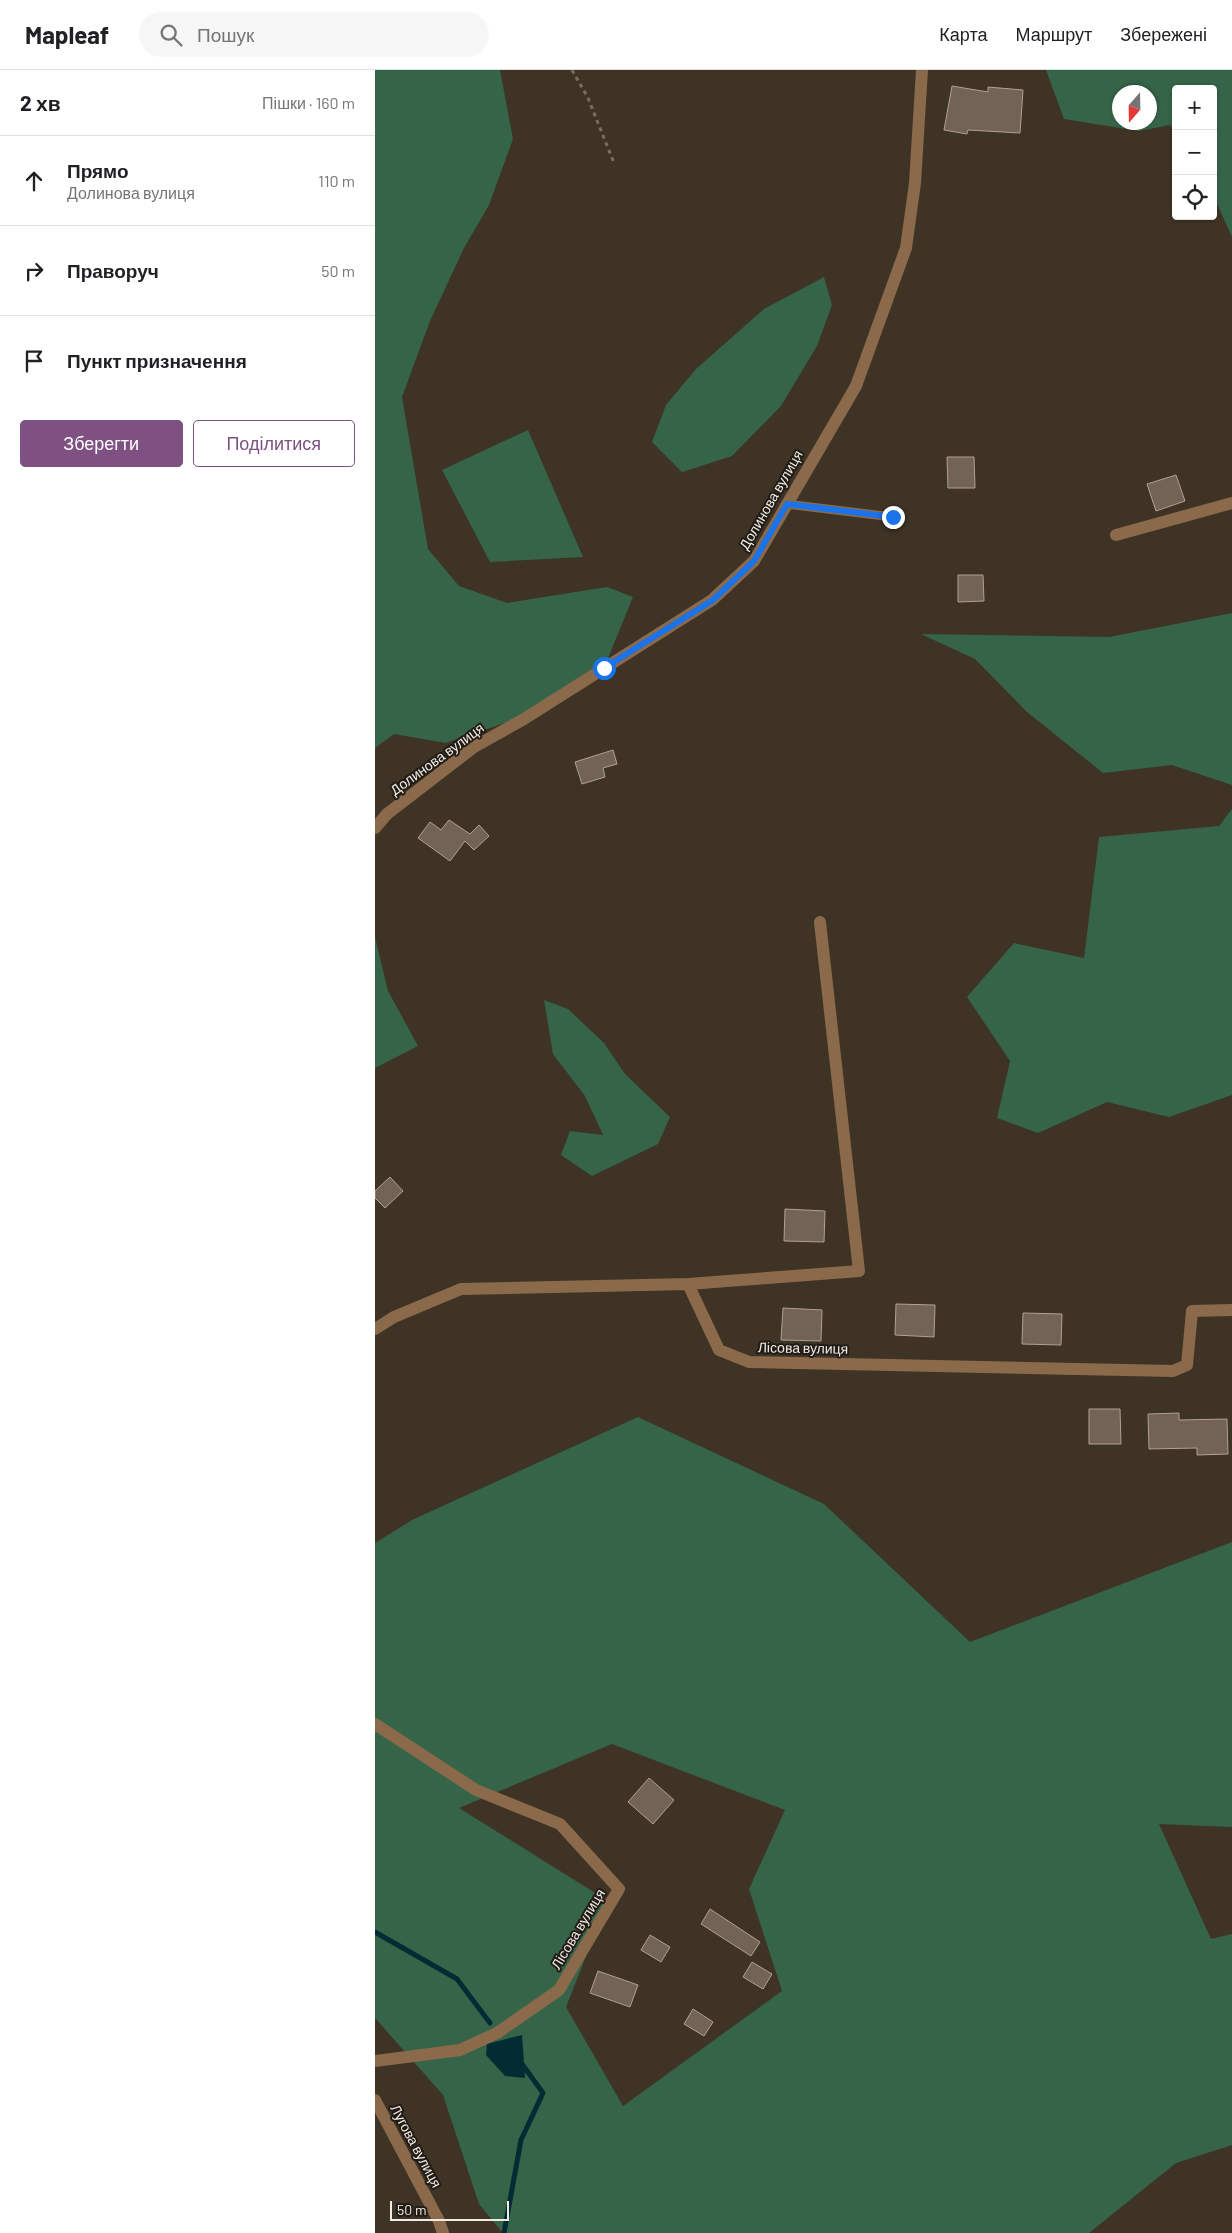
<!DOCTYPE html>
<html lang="uk">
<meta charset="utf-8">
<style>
body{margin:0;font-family:Barlow,sans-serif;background:#f6f6f6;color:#202124}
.controls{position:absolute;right:15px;top:15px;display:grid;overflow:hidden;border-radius:5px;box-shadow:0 1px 4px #0004}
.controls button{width:45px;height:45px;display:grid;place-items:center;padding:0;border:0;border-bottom:1px solid #e0e0e0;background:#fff;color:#202124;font:25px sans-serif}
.compass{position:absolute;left:737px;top:15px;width:45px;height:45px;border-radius:50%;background:#fff;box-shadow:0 1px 4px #0004;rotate:200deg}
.scale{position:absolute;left:15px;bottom:12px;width:119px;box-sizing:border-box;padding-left:5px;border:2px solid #f2ebe2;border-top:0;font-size:14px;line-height:18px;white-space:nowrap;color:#f2ebe2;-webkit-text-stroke:4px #211c16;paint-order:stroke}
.stop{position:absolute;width:15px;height:15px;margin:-11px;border:4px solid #1a73e8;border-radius:50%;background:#fff}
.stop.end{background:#1a73e8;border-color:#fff;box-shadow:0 1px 5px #0008}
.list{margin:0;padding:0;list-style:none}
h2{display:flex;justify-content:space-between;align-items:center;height:65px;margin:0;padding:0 20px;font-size:21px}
h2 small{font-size:16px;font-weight:400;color:#757577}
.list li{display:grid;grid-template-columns:32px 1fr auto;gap:15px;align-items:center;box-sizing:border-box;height:90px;padding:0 20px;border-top:1px solid #e0e0e0}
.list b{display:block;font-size:19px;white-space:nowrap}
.list p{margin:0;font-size:16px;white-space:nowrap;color:#757577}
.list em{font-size:16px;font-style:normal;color:#757577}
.actions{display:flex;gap:10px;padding:15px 20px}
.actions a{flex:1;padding:11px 0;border:1px solid #7e5182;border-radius:5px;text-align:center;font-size:18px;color:#7e5182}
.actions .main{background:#7e5182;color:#fff}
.icon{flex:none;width:28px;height:28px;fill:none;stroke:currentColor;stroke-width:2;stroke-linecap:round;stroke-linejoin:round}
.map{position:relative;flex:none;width:857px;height:2163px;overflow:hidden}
header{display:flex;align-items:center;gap:30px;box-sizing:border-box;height:70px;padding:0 25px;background:#fff;border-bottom:1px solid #e0e0e0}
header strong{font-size:24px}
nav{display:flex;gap:28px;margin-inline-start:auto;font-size:18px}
.search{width:350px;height:45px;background:#f6f6f6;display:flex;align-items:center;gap:12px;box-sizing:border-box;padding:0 18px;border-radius:28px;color:#757577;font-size:19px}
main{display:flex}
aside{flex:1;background:#fff}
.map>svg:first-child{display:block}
</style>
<header>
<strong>Mapleaf</strong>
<div class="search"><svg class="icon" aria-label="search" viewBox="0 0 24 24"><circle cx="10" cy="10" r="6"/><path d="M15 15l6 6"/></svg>Пошук</div>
<nav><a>Карта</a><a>Маршрут</a><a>Збережені</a></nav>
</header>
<main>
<aside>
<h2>2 хв<small>Пішки · 160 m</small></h2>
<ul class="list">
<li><svg class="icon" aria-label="ahead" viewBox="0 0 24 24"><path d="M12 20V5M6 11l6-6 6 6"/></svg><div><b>Прямо</b><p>Долинова вулиця</p></div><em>110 m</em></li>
<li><svg class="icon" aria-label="right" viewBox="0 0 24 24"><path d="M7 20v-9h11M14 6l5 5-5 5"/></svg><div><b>Праворуч</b></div><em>50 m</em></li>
<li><svg class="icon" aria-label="arrive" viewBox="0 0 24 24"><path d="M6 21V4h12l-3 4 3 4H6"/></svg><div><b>Пункт призначення</b></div></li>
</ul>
<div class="actions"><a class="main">Зберегти</a><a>Поділитися</a></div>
</aside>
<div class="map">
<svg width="857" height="2163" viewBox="0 0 857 2163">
<rect width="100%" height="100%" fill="#3e3325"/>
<!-- green -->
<path fill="#356448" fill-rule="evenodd" d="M 0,0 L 125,0 L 138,69 L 114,135 L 89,178 L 55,251 L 27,327 L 53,479 L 84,516 L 132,533 L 232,517 L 258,527 L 229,598 L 156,644 L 71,673 L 19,664 L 0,678 Z
M 671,0 L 857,0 L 857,167 L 838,125 L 838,19 L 801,19 L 801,63 L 795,55 L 764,61 L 689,49 ZM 744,22 L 774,22 L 774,52 L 744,52 Z
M 449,207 L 457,235 L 442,276 L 406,336 L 357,386 L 307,402 L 277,372 L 291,335 L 321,299 L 389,239 Z
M 153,360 L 208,487 L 115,492 L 67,400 Z
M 857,543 L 857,715 L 797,695 L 728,703 L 652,642 L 600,589 L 546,564 L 734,567 Z
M 857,739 L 857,1025 L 794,1047 L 732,1032 L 663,1063 L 622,1048 L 635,991 L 592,927 L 639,873 L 709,888 L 724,767 L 844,756 Z
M 0,867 L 13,921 L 43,976 L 0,998 Z
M 169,930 L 193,939 L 229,973 L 250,1004 L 295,1047 L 283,1074 L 217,1106 L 186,1085 L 195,1061 L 228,1065 L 210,1026 L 178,984 Z
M 263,1347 L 449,1434 L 595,1572 L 857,1472 L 857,1757 L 784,1754 L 836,1869 L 857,1864 L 857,2075 L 801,2093 L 714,2163 L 128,2163 L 104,2134 L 68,2025 L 0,1948 L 0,1473 L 37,1450 ZM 237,1674 L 410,1740 L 374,1819 L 407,1921 L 248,2036 L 191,1937 L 233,1831 L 84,1738 Z"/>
<!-- water -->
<path fill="#022b33" d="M 147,1965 L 150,2008 L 130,2006 L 111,1985 L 112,1974 Z"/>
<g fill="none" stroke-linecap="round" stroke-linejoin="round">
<!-- stream -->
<path stroke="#022b33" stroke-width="5" d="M 0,1862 L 82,1909 L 115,1953
M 129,2163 L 146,2070 L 168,2023 L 147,1994"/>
</g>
<!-- building -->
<path fill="#726356" stroke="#b1a193" d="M 577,16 L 613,22 L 613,17 L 648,20 L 645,63 L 593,60 L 592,64 L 569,60 Z
M 572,387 L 599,387 L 600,418 L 573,418 Z
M 801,405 L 810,431 L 781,441 L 772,414 Z
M 583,505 L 608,505 L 609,531 L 583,532 Z
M 238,680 L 242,694 L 228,698 L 230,707 L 207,714 L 200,692 Z
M 74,750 L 95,764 L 104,755 L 114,766 L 99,780 L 90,771 L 75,791 L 43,768 L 55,752 L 66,760 Z
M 15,1107 L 28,1121 L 10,1138 L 0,1128 L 0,1121 Z
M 410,1139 L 450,1141 L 449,1172 L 409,1171 Z
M 521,1234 L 560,1235 L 559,1267 L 520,1265 Z
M 408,1238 L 447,1240 L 446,1271 L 406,1270 Z
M 648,1243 L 687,1244 L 686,1275 L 647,1274 Z
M 714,1339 L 745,1339 L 746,1374 L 714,1374 Z
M 804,1343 L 804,1350 L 852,1349 L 853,1384 L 822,1385 L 822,1378 L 774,1379 L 773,1344 Z
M 274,1708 L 299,1730 L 278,1754 L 253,1732 Z
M 335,1839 L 385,1872 L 376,1886 L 326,1854 Z
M 275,1865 L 295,1877 L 286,1892 L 266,1880 Z
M 377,1892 L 397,1904 L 388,1919 L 368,1907 Z
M 223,1901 L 263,1915 L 255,1937 L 215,1923 Z
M 318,1939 L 338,1952 L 329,1966 L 309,1954 Z"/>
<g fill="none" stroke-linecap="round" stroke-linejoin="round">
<!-- path -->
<path stroke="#786e61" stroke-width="3" stroke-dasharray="4 4" stroke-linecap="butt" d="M 197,0 L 213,28 L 239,93"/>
<!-- service -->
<path stroke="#8b6a4b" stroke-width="9" d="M 411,434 L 518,447"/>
<!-- minor -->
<path stroke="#8b6a4b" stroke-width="12" d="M 741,465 L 857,433
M 313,1214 L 484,1201 L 445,852
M 0,1259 L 19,1247 L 86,1219 L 313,1214 L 344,1280 L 374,1292 L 798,1301 L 812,1295 L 817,1241 L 857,1240
M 0,1654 L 101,1720 L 185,1754 L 244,1819 L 184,1920 L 122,1963 L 85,1980 L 0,1991
M 0,2030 L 64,2151 L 68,2163"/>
<!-- tertiary -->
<path stroke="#8b6a4b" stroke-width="12" d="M 0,758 L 12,744 L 99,677 L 149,649 L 337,530 L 379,491 L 481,316 L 531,178 L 540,113 L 547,0"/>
</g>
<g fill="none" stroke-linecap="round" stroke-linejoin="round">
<!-- route -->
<path stroke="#1a73e8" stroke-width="6" d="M 229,598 L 338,530 L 379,491 L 412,434 L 518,447"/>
</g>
<g text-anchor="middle" stroke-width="4" stroke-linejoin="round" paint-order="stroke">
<!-- street labels -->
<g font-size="14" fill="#f2ebe2" stroke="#211c16">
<text transform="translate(396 430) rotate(-60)" y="5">Долинова вулиця</text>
<text transform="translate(62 689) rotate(-36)" y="5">Долинова вулиця</text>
<text transform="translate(428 1278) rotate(1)" y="5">Лісова вулиця</text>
<text transform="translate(203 1859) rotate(-59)" y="5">Лісова вулиця</text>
<text transform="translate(41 2076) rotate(62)" y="5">Лугова вулиця</text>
</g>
</g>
</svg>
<div class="controls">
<button>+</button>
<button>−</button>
<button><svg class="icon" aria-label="locate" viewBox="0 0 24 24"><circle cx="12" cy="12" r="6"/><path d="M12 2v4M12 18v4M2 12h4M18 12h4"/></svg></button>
</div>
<svg class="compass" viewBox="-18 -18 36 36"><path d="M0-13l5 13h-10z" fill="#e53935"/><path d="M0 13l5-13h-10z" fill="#757577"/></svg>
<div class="scale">50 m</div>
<div class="stop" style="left:229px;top:598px"></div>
<div class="stop end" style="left:518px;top:447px"></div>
</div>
</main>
